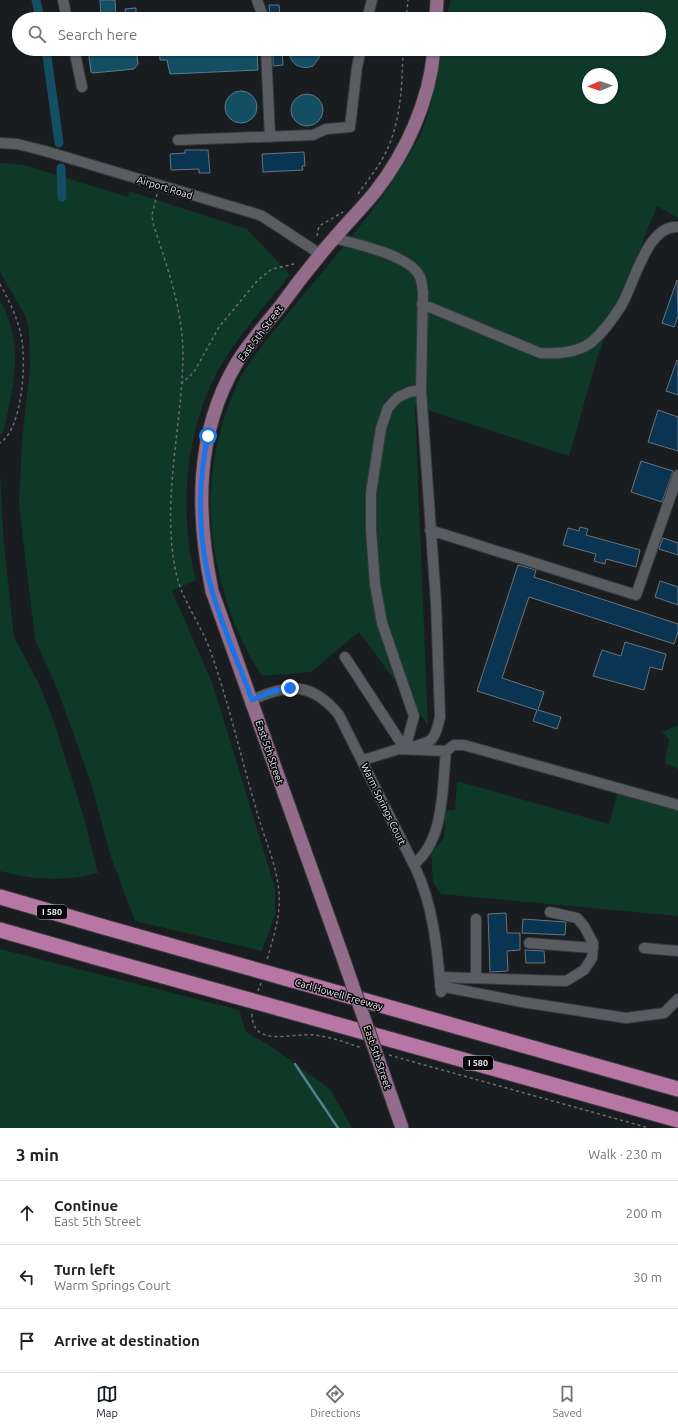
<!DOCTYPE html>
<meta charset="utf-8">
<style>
body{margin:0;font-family:Ubuntu,sans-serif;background:#f6f6f6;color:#202124}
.compass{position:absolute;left:582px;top:68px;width:36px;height:36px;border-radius:50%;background:#fff;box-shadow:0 1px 3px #0004;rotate:268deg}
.stop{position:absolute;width:12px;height:12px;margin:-9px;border:3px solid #1a73e8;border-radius:50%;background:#fff}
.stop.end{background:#1a73e8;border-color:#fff;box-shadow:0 1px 4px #0008}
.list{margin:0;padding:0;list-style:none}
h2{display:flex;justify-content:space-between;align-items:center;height:52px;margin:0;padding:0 16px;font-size:17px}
h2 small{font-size:13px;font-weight:400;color:#757577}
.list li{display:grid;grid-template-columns:26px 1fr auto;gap:12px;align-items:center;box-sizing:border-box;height:64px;padding:0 16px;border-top:1px solid #e0e0e0}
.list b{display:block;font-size:15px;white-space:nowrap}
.list p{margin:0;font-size:13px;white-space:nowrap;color:#757577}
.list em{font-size:13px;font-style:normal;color:#757577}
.icon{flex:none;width:22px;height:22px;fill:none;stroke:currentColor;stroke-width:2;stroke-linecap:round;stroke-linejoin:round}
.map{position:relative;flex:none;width:678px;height:1128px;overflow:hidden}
.search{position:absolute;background:#fff;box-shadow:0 1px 3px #0004;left:12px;right:12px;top:12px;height:44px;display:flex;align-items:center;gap:10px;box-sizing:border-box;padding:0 14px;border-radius:22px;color:#757577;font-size:15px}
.sheet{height:244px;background:#fff}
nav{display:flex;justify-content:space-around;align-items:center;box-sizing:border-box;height:56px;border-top:1px solid #e0e0e0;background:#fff;font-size:11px;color:#757577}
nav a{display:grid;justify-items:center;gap:2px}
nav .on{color:#111827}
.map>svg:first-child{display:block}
</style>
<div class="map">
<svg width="678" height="1128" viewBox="0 0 678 1128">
<rect width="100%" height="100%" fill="#1a1d20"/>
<!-- green -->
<path fill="#0e3827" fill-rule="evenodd" d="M 451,0 L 678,0 L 678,218 L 657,206 L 598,355 L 569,456 L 415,406 L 428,725 L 359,632 L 311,672 L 262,676 C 237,639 221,592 214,548 C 207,502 211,460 225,415 C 230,401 235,386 243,373 C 262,343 286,316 308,289 C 347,243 388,195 417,141 C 432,113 436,80 441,49 L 659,49 L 659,19 L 446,19 ZM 588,74 L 612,74 L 612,98 L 588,98 Z
M 0,163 L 24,165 L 128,197 L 129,191 L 247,229 L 290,275 C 267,303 242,331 223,362 C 185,425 178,511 196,580 L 172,591 L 213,685 L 275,888 L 275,915 L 262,951 L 135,921 L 111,857 L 90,780 L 57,688 L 35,640 L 19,504 L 22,440 L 30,368 L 29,333 L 26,317 L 0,272 Z
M 0,300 C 25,345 14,386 3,433 L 0,435 Z
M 0,476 L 4,544 L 14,637 L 38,682 L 53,719 L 82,811 L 98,873 C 63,882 35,880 0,871 Z
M 678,725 L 678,769 L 665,763 L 669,739 L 662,732 Z
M 457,781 L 609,824 L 617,794 L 678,810 L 678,916 L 441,894 L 433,882 L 431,852 L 444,838 L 445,810 L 455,810 Z
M 0,949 L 239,1010 L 246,1032 L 269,1045 L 330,1089 L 352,1128 L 0,1128 Z"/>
<!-- water -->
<path fill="#134e63" stroke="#547d8d" d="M 100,0 L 115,0 L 116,19 L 101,19 Z
M 88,49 L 136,49 L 138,64 L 134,69 L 93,73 L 91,72 Z
M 159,49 L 257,49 L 258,70 L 170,74 L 167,60 L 160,60 Z
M 290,49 L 320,49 L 319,58 L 313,66 C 301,71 287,63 290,49 Z
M225 107a16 16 0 1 1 32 0a16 16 0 1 1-32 0Z
M291 110a16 16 0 1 1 32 0a16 16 0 1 1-32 0Z"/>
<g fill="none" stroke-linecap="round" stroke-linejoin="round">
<!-- stream -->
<path stroke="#547d8d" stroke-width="2.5" d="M 295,1064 L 338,1128"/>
<!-- canal -->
<path stroke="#134e63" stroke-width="9" d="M 36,0 L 40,19
M 46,49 L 59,143
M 61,168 L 62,197"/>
</g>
<!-- building -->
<path fill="#0a3552" stroke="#6e7276" d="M 269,5 L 279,5 L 280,19 L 270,19 Z
M 136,8 L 136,17 L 126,17 L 125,9 Z
M 273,49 L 282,49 L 283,65 L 273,66 Z
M 185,150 L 208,150 L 210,173 L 199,173 L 199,169 L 171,170 L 170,154 L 185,153 Z
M 304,152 L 305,166 L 302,166 L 303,170 L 263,172 L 262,154 Z
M 677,280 L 678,316 L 674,327 L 662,323 Z
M 677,360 L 678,361 L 678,395 L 666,391 Z
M 658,410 L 678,417 L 678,451 L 648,442 Z
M 641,461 L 673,471 L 662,502 L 631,492 Z
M 580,527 L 588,529 L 586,535 L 640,550 L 636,567 L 606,559 L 605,564 L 594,561 L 596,554 L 563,545 L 568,528 L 579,531 Z
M 663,538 L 678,543 L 678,555 L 659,549 Z
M 518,565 L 536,570 L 534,577 L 678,624 L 678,632 L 674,644 L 529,597 L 502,678 L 544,692 L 538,710 L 561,717 L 557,729 L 533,721 L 537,710 L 477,691 Z
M 660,581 L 678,587 L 678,605 L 655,597 Z
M 625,642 L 666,654 L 662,670 L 650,667 L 644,690 L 593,676 L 602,650 L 621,656 Z
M 506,913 L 507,933 L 520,933 L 520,950 L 507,951 L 508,971 L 490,972 L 488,914 Z
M 523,919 L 566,922 L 565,935 L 522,933 Z
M 525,950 L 544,951 L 545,963 L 526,963 Z"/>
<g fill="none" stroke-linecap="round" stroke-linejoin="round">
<defs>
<path id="minor" d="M 63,0 L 67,19
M 257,0 L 264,19
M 367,19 L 372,0
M 74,49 L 82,87
M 266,49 L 270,137
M 178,140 L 313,135 L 326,129 L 350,127 L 357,67 L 361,49
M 0,143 L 17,144 L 45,151 L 250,212 L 262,216 L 320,254
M 334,238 C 355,244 411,255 420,277 C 422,281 422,287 423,292 L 421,390 L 436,602 L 440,717 C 434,745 431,741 405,749
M 422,304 L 540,353 C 557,354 580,353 594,340 C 604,331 614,317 621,306 C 634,285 647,224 678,227
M 430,530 L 636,595 L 678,475
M 345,657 L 405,749
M 252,700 C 288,683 312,682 339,715 L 416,869 C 434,909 437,949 441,992
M 405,749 L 414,716 L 382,623 L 375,584 L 371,530 L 371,493 L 381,428 L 388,408 L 397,398 L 409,392 L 421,390
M 363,760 L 399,749 L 446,751
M 414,864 C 445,840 442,787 446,751 L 454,745 L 464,745 L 678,805
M 529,943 L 593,948
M 644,948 L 678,951
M 440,977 L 566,981 L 584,970 L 592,958 L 593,943 L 584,926 L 577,918 L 550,912
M 476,978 L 476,919
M 440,986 L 522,1002 L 626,1018 L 664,1013 L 678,999"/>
<path id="major" d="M 436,19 L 437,0
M 341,952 L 212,591 C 196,513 195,434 236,364 C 248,344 264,326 279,308 C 297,283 316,259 336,236 C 349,221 363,207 375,192 C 406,153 430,100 434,49"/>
<path id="highway" d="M 0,897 L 104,927
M 0,930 L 95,957
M 285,978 L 678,1089
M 278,1008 L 678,1120"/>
</defs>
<!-- minor casing -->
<use href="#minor" stroke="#373a3c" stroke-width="12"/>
<!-- major casing -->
<use href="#major" stroke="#373a3c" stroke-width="15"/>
<!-- highway casing -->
<use href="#highway" stroke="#373a3c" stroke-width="17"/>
<!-- path -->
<path stroke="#6b6e70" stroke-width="1.5" stroke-dasharray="3 3" stroke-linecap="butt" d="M 406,19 L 408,0
M 157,194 L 152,215 L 153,223 C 167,267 183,309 183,356 C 182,428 160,506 177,577 C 184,603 201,625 210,650 C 229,703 241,758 257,812 C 264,838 277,865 279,893 C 281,916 273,938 267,960
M 358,194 C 365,184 373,174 380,163 C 401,129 402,88 403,49
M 317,236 L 319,226 L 343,212
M 0,284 C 10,302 19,321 22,341 C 26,366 22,429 0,443
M 181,384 L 194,372 L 219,327 L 258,280 L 272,269 L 294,264
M 258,991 L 261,983
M 252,1014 C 252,1049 294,1032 315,1035 C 331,1037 347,1043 362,1048
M 389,1055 L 649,1128"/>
<!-- minor -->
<use href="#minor" stroke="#595d61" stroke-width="10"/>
<!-- major -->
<use href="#major" stroke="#926c8a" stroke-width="13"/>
<!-- highway -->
<use href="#highway" stroke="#b876a5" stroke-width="15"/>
<defs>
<path id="major-bridge" d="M 341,952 L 402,1128"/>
<path id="highway-bridge" d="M 104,927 L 285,978
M 95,957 L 278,1008"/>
</defs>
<!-- major-bridge casing -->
<use href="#major-bridge" stroke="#373a3c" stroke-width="15" stroke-linecap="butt"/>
<!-- highway-bridge casing -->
<use href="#highway-bridge" stroke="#373a3c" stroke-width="17" stroke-linecap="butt"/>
<!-- major-bridge -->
<use href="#major-bridge" stroke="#926c8a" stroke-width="13"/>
<!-- highway-bridge -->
<use href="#highway-bridge" stroke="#b876a5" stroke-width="15"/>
</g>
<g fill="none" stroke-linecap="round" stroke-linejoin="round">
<!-- route -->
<path stroke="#1a73e8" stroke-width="5" d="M 208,436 C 197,486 198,542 212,591 C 223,628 239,664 252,700 L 273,691 L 290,688"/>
</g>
<g text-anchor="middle" stroke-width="3" stroke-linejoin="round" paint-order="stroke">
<!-- shield labels -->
<g fill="#060709" stroke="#a6a7a9" stroke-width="1">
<rect x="37" y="905" width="30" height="14" rx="3"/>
<rect x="463" y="1056" width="30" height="14" rx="3"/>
</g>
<g font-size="9" font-weight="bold" fill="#eaecee">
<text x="52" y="915">I 580</text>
<text x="478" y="1066">I 580</text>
</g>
<!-- street labels -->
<g font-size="10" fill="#eaecee" stroke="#060709">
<text transform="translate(165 187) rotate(17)" y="4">Airport Road</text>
<text transform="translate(260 333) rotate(-53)" y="4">East 5th Street</text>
<text transform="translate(270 752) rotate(71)" y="4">East 5th Street</text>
<text transform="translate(384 804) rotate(64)" y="4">Warm Springs Court</text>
<text transform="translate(339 994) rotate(16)" y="4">Carl Howell Freeway</text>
<text transform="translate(378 1057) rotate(71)" y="4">East 5th Street</text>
</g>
</g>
</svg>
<svg class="compass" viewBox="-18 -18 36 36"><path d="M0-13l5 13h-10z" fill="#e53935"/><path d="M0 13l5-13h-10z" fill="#757577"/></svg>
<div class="stop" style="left:208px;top:436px"></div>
<div class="stop end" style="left:290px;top:688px"></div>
<div class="search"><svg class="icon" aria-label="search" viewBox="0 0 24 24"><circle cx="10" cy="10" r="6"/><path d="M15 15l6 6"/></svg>Search here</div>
</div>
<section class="sheet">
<h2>3 min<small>Walk · 230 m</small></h2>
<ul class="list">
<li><svg class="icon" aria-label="ahead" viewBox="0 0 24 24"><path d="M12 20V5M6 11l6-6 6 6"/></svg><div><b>Continue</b><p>East 5th Street</p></div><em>200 m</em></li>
<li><svg class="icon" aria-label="left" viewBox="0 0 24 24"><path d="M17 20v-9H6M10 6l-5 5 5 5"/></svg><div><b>Turn left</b><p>Warm Springs Court</p></div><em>30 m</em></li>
<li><svg class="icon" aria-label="arrive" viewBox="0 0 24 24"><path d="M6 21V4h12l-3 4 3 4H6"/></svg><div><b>Arrive at destination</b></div></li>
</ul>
</section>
<nav>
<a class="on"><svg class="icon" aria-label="map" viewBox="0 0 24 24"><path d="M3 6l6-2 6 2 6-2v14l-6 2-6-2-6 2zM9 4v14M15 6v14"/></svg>Map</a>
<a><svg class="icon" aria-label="directions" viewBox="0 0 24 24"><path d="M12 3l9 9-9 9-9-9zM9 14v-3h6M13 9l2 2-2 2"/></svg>Directions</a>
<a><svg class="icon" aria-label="saved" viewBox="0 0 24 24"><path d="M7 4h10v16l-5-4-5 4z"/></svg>Saved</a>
</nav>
